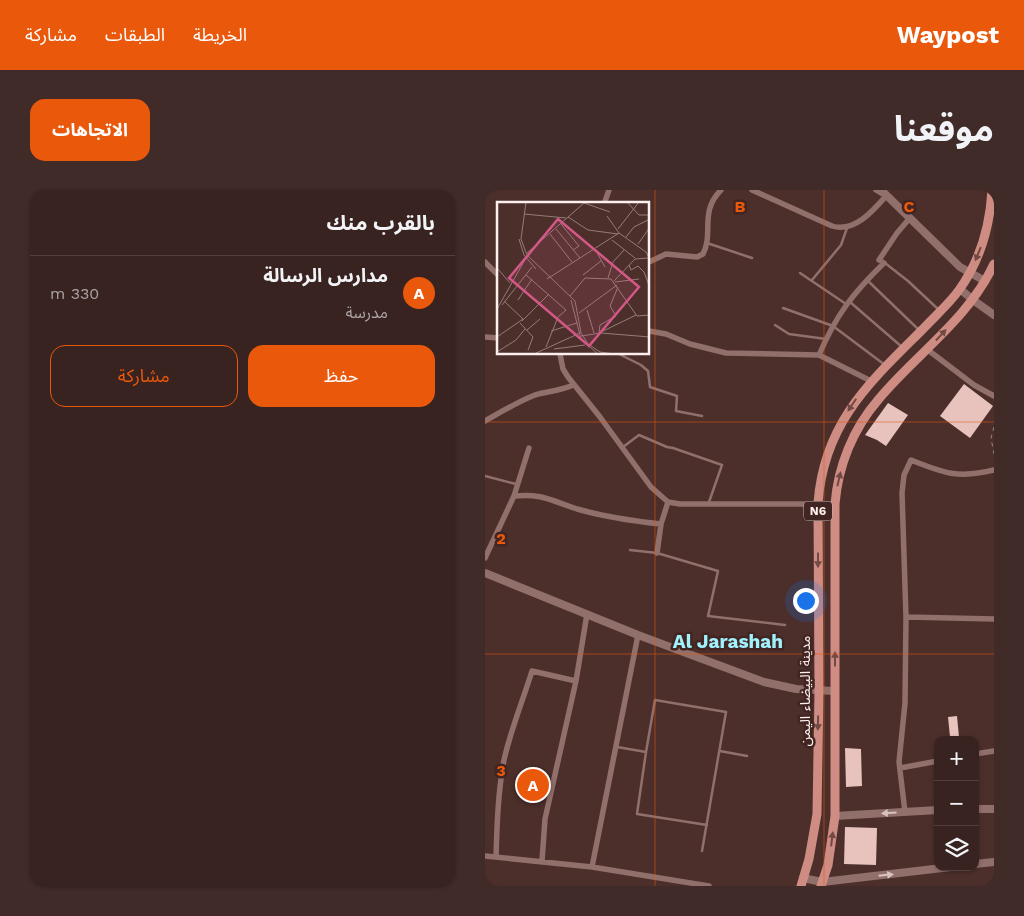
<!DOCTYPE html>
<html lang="ar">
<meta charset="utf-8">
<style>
body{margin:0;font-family:"Work Sans","Noto Sans Arabic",sans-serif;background:#402b29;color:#f1f3f6;direction:rtl}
.controls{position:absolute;right:15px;bottom:15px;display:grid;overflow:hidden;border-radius:10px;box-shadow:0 1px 4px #0004}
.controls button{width:45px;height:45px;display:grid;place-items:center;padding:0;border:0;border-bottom:1px solid #53403e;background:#392320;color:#f1f3f6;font:25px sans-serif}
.you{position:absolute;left:320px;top:410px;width:18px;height:18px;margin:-12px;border:4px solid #fff;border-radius:50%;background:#1a73e8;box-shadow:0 0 0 8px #1a73e833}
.badge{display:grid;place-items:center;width:32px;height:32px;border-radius:50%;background:#ea580c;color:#fff;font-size:16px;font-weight:700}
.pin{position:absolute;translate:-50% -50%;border:2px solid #fff;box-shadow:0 1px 5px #0006}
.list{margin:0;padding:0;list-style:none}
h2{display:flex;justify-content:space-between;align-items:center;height:65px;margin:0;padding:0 20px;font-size:21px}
h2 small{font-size:16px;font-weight:400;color:#aba4a5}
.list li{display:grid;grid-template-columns:32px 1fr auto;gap:15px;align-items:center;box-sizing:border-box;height:75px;padding:0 20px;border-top:1px solid #53403e}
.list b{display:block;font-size:19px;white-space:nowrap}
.list p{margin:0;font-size:16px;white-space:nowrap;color:#aba4a5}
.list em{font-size:16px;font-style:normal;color:#aba4a5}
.actions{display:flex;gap:10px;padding:15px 20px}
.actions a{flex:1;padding:11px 0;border:1px solid #ea580c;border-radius:15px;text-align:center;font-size:18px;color:#ea580c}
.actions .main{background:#ea580c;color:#fff}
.icon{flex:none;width:28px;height:28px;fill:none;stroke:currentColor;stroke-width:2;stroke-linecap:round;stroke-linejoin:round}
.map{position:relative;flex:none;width:509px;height:696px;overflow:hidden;direction:ltr;border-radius:15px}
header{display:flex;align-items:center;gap:30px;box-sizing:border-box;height:70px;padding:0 25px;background:#ea580c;color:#fff}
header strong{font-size:24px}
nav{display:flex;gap:28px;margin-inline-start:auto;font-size:18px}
.intro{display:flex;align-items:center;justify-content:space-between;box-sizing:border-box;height:120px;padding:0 30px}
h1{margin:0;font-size:35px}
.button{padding:12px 22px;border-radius:15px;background:#ea580c;color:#fff;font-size:18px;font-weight:700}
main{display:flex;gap:30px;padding:0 30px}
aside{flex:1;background:#392320;border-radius:15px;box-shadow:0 1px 4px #0004}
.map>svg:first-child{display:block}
</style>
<header>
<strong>Waypost</strong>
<nav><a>الخريطة</a><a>الطبقات</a><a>مشاركة</a></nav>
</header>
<div class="intro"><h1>موقعنا</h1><a class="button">الاتجاهات</a></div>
<main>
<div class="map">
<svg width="509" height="696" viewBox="0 0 509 696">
<rect width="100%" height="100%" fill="#4c2f2b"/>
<!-- building -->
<path fill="#e8c3be" d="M 479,194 L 508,216 L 485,248 L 455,226 Z
M 403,213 L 423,225 L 401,256 L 392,250 L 380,245 Z
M 472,526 L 474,547 L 465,547 L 463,527 Z
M 360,558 L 376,559 L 377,596 L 361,597 Z
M 360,637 L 392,638 L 391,675 L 359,674 Z"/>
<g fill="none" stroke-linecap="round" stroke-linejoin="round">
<!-- path -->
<path stroke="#9c8582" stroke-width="1" stroke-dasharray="4 4" stroke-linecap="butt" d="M 509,237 L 506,248 L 509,264"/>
<!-- lane -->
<path stroke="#91706b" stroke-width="2.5" d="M 222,53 L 267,68
M 400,73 L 423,91 L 454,120
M 315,83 L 361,114
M 327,90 L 356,55 L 362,38
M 382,90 L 434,140
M 365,112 L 417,157
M 298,118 L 348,136 L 400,175
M 290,135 L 304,144 L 341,149
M 134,164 L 156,175 L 163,181 L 165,197 L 192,206 L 191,221 L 217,226
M 138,257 L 154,245 L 182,257 L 188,258 L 237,275 L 224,312
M 0,286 L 31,294
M 145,360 L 172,363 L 233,381 L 223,426 L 300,435
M 132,557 L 161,562 L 152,624 L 222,635
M 235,561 L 262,566
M 161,562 L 170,510 L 241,522 L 217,661"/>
<!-- street -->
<path stroke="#91706b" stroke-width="5.5" d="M 267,0 L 347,36 C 369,43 388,21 401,6 L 391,0
M 119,14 L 124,0
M 14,63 L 14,78
M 0,72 L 14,86
M 164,72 L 181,64 L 212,67 L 218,64 C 229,43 214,22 236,0
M 164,141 L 181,144 L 205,154 L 241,163 L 334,165 L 386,191
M 0,147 L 14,148
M 443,160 L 489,195 L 509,206
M 75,164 L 78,179 L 83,187 L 115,227 L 166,297 L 183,312 L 195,314 L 350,314
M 334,165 C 351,125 368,103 399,73 L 394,70 L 412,43 L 424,29
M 0,231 C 16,222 32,212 50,205 C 63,201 76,201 88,195
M 29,306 C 57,303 67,311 92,319 C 120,327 148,331 176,334
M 172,363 L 176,334 L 183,312
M 0,368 L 29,306 L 44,258
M 421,427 L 509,429
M 490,564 L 509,561
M 415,578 L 453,571
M 420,622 L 414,572 L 420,513 L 421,427 L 417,303 L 419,285 L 426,270 C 458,283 474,289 509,280
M 0,666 L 107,677 L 224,696
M 11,667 C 12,634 13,602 19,570 C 26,539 38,510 47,481 L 91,491
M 57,671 L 60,629 L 91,491 L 102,424
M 107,677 L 153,445"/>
<!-- secondary -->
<path stroke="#91706b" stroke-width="8" d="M 396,0 L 475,77 L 500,91
M 475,99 L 488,110 L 509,125
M 0,383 L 153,445 L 279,492 L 311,499 L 349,501
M 490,619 L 509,619
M 350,626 L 453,620
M 490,674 L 509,672
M 318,688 L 337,692 L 466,677"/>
<!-- primary -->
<path stroke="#cf8c83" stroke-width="9" d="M 316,696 L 324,669 L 332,624 L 334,501 L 333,313 C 339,232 385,192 438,139 C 450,126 464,114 474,100 C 495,71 505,35 507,0
M 336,696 L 343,675 L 350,626 L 350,314 C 353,276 368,239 393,210 C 431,164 483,130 509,74"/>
</g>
<!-- one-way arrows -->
<defs><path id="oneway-solid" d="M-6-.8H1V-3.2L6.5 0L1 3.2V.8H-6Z" transform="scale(1.25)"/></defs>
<g fill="#734944">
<use href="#oneway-solid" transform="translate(493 64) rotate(112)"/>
<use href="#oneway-solid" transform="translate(456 145) rotate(-47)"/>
<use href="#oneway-solid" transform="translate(367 215) rotate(124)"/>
<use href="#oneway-solid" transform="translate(354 289) rotate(-77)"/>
<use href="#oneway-solid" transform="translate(333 370) rotate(90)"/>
<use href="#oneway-solid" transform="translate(350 469) rotate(-90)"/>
<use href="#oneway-solid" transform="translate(333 533) rotate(91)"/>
<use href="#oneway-solid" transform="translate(347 649) rotate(-83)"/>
</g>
<g fill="#d8c3c0">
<use href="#oneway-solid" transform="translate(404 623) rotate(177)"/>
<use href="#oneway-solid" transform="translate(401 685) rotate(-6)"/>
</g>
<!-- grid -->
<path fill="none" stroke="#e8590c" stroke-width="1" stroke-opacity="0.55" d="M 170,0 L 170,696M 339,0 L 339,696M 0,232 L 509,232M 0,464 L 509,464"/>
<g text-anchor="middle" stroke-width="5" stroke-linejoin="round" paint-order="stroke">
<!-- shield labels -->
<rect fill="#412522" stroke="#c6b2b0" stroke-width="1" x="319" y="311.5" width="28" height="19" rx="4"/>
<g font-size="12" font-weight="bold" fill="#ffefed">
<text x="333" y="325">N6</text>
</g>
<!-- street labels -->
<g font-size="14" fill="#ffefed" stroke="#412522">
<text transform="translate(320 501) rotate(-90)" y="5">مدينة البيضاء اليمن</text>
</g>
<!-- district labels -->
<g font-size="19" font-weight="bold" fill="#a0f1fc" stroke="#412522">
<text x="243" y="458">Al Jarashah</text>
</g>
</g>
<!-- overview -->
<g transform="translate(12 12)">
<rect width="152" height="152" fill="#4c2f2b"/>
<path fill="none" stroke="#947c79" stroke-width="1" d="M 29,0 L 24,37 L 30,53 L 78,99 L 84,131 L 91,142 L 103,150 L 117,152M 130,0 L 142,13 L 153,13M 27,12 L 69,16M 110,14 L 122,31 L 149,50 L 153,58M 71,15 L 91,28 L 121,32M 64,22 L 82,44 L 76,48M 59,27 L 83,56M 121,27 L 142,0M 53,32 L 75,60M 129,35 L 137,25 L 153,17M 22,37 L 27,53 L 39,67M 115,38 L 138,56M 141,42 L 153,25M 98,47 L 108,65M 30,51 L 87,1 L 113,10M 132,63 L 134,68 L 141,64 L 147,70 L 153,86M 0,66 L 13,81M 29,73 L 69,108 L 61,115 L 49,145M 86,73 L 104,59M 111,76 L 116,60 L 127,48M 50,77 L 122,31M 117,79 L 138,57 L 151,56M 118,80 L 142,77M 121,85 L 113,104 L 119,114 L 103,123 L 102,131 L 139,113M 73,94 L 88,76 L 114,77 L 140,114 L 153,113M 21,98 L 35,77M 74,98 L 84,137 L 101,152M 5,103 L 35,65M 0,107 L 29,56M 90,108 L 97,131M 82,111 L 120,83M 25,119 L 51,93M 23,121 L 36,135 L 31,148M 30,128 L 43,117M 54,129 L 80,121M 84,134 L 104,131 L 153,135M 0,135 L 26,117 L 7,99M 57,147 L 88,143M 0,150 L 19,138 L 28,127M 37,152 L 83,131"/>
<path fill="#d45887" fill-opacity="0.15" stroke="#d45887" stroke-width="2.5" d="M 61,17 L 142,85 L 92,144 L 12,76 Z"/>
<rect width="152" height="152" fill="none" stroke="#ffefed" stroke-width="2.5"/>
</g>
<g font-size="16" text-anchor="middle" font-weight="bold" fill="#e8590c" stroke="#412522" stroke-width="5" stroke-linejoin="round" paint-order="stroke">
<text x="255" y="22">B</text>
<text x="424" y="22">C</text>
<text x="16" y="354">2</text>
<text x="16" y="586">3</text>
</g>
</svg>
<div class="controls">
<button>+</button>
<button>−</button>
<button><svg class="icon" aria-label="layers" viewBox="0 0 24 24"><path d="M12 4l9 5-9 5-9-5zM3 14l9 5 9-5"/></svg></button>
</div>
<div class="you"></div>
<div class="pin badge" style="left:48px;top:595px">A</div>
</div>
<aside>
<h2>بالقرب منك<small></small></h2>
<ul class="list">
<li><span class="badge">A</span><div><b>مدارس الرسالة</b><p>مدرسة</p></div><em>330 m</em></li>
</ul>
<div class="actions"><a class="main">حفظ</a><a>مشاركة</a></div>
</aside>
</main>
